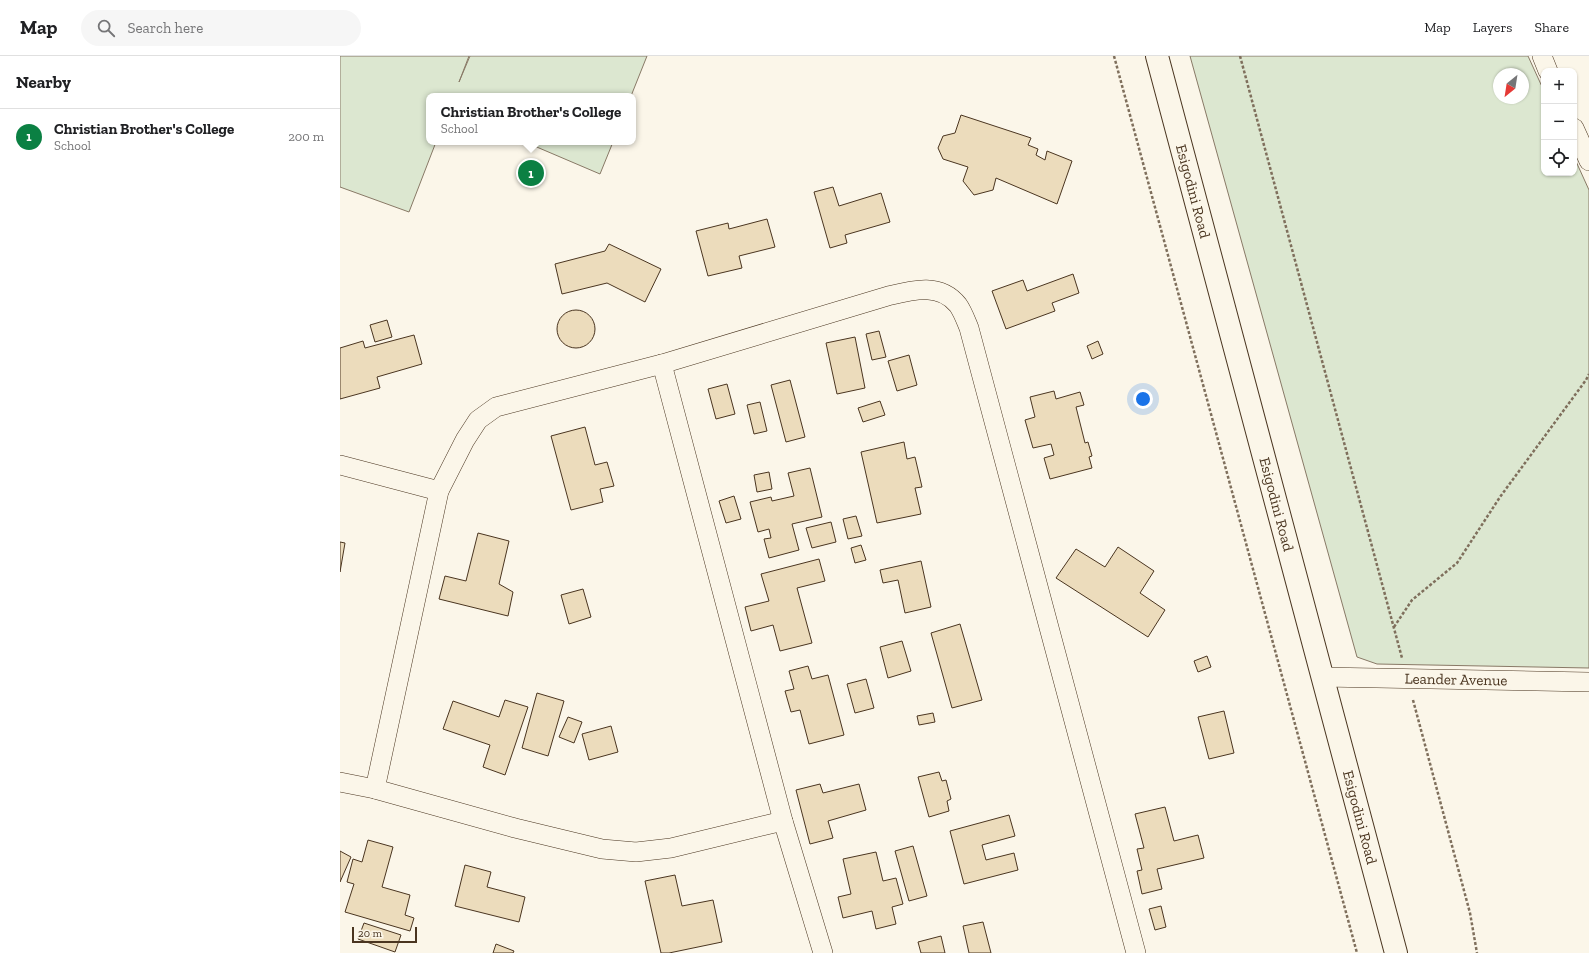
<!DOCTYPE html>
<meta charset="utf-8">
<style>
body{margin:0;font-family:"Zilla Slab",serif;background:#f6f6f6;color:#202124}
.controls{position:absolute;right:12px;top:12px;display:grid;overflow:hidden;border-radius:8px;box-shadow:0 1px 3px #0004}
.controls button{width:36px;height:36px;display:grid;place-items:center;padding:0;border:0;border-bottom:1px solid #e0e0e0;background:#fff;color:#202124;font:20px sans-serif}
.compass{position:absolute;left:1153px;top:12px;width:36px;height:36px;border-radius:50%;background:#fff;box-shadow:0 1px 3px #0004;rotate:210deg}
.scale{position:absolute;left:12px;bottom:10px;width:65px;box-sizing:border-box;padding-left:4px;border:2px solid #4a3520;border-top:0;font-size:11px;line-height:14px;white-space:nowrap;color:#4a3520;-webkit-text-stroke:3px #fbf6e9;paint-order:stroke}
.you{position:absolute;left:803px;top:343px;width:14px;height:14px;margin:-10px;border:3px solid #fff;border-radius:50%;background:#1a73e8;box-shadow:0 0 0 6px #1a73e833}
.badge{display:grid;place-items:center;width:26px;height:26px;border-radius:50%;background:#0b8043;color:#fff;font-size:13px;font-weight:700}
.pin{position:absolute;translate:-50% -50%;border:2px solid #fff;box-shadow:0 1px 4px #0006}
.popup{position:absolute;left:86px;top:37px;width:210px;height:52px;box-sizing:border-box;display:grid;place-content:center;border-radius:8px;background:#fff;filter:drop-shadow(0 1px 3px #0005);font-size:13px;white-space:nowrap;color:#757577}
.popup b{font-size:15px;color:#202124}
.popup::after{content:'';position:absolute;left:50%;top:100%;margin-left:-8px;border:8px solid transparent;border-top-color:#fff}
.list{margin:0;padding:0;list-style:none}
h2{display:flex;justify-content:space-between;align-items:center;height:52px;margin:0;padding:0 16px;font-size:17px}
h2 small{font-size:13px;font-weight:400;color:#757577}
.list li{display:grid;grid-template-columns:26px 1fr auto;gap:12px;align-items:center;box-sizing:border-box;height:56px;padding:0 16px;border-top:1px solid #e0e0e0}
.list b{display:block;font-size:15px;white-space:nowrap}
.list p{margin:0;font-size:13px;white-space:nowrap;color:#757577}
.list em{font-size:13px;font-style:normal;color:#757577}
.icon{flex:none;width:22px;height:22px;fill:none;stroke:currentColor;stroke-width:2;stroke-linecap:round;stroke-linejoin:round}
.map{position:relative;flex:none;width:1249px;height:897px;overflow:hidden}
header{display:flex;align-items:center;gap:24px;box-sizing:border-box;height:56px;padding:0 20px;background:#fff;border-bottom:1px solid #e0e0e0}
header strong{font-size:19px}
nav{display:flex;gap:22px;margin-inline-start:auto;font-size:14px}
.search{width:280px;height:36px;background:#f6f6f6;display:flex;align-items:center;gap:10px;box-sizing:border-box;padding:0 14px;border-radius:22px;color:#757577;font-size:15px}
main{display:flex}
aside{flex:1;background:#fff}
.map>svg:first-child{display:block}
</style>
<header>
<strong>Map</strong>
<div class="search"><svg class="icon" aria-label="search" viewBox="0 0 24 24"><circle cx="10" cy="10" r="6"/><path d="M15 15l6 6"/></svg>Search here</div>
<nav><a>Map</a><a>Layers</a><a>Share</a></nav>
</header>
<main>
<aside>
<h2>Nearby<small></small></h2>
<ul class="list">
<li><span class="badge">1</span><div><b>Christian Brother's College</b><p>School</p></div><em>200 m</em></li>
</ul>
</aside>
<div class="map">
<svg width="1249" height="897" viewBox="0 0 1249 897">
<rect width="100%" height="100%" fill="#fbf6e9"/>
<!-- green -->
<path fill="#dce7d0" stroke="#887966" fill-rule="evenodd" d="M 0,0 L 129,0 L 119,26 L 130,0 L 307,0 L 291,40 L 89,40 L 89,86 L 96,86 L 69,156 L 0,131 Z
M 850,0 L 1188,0 L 1204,35 L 1204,117 L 1234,117 L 1234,101 L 1249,134 L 1249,612 L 1037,608 L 1017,601 ZM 1159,18 L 1183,18 L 1183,42 L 1159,42 Z
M 185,86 L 273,86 L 260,118 Z"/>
<!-- building -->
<path fill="#ecdcbc" stroke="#4a3520" d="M 621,59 L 691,82 L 688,89 L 698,93 L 696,99 L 705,104 L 707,95 L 732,105 L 717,148 L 656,122 L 653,134 L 634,139 L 623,125 L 628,111 L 603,103 L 598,92 L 603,80 L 615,77 Z
M 493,131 L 499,150 L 541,137 L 550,166 L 505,179 L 507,187 L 490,192 L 474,136 Z
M 427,163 L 435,191 L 399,200 L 402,212 L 368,220 L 356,175 L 388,167 L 389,173 Z
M 269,188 L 321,213 L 305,246 L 267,227 L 222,238 L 215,208 L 265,195 Z
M 733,218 L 739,237 L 712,247 L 715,255 L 666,273 L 652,235 L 683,224 L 687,235 Z
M217 273a19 19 0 1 1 38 0a19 19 0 1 1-38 0Z
M 47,264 L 52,281 L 35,286 L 30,269 Z
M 539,275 L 546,301 L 532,304 L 526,278 Z
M 74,279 L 82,308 L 37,321 L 40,332 L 0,343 L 0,292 L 23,285 L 25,292 Z
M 515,281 L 525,332 L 497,338 L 486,287 Z
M 758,285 L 763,298 L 752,303 L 747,290 Z
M 569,299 L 577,329 L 557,335 L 548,305 Z
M 450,324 L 465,381 L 446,386 L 431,329 Z
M 387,328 L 395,358 L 376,363 L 368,333 Z
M 714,335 L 716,343 L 740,336 L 744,349 L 736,351 L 745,387 L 748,386 L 752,400 L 749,401 L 752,412 L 710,423 L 704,402 L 714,399 L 711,388 L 693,392 L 685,364 L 695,361 L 690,341 Z
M 540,345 L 545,359 L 523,366 L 518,352 Z
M 420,346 L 427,375 L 414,378 L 407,349 Z
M 245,371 L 255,409 L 267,406 L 274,430 L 260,433 L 263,446 L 231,454 L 211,380 Z
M 564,386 L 567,403 L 575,401 L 582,431 L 575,432 L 581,458 L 537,467 L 521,396 Z
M 470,412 L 482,461 L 452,468 L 459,494 L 429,502 L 424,483 L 431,482 L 429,473 L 418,476 L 410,446 L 431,441 L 432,445 L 454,440 L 448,417 Z
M 429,416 L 432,433 L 417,436 L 414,419 Z
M 394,440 L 401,463 L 386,467 L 379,445 Z
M 516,460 L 522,480 L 508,483 L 503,463 Z
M 491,466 L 496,486 L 472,492 L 466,472 Z
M 138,477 L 169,485 L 159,528 L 173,536 L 168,560 L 99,543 L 105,520 L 126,525 Z
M 0,486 L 5,487 L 0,516 Z
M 521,489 L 526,504 L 515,507 L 511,492 Z
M 778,491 L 814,515 L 800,537 L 825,554 L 808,581 L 716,522 L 736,493 L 765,511 Z
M 479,503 L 485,525 L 457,532 L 472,587 L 440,595 L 433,569 L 411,575 L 405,551 L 429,545 L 421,518 Z
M 581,505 L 591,551 L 565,557 L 558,524 L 543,527 L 540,514 Z
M 243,533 L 251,561 L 229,568 L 221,539 Z
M 620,568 L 642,644 L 612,652 L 591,577 Z
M 562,585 L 571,615 L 548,622 L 540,591 Z
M 867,600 L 871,611 L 858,616 L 854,605 Z
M 468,610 L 472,623 L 488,619 L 504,679 L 469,688 L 460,654 L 451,656 L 445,635 L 454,633 L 449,615 Z
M 526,623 L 534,652 L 515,657 L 507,628 Z
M 197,637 L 224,645 L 208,700 L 182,692 Z
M 165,644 L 188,651 L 165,719 L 143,711 L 150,689 L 103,673 L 113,645 L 159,661 Z
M 884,655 L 894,697 L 869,703 L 858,661 Z
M 593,657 L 595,666 L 579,669 L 577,660 Z
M 228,661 L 242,666 L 234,687 L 219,681 Z
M 271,670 L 278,696 L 249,704 L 242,678 Z
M 599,716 L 602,725 L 606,724 L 611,743 L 607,745 L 609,755 L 589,761 L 578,721 Z
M 480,728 L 483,737 L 519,728 L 526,754 L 488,765 L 493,782 L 470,788 L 456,734 Z
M 825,751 L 834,785 L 858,779 L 864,802 L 817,813 L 822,833 L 802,838 L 797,815 L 802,814 L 797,793 L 804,792 L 795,758 Z
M 669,759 L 675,780 L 642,789 L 646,804 L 674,797 L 678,814 L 624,828 L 610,775 Z
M 28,784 L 53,791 L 42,831 L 70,839 L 65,859 L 74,862 L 70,875 L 5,856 L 14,828 L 7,826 L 13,803 L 22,806 Z
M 573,790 L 587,840 L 569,845 L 555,795 Z
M 0,795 L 11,801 L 0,826 Z
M 536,796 L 543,825 L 556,822 L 563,848 L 552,851 L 556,868 L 536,873 L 532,855 L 503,862 L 498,841 L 511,838 L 503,803 Z
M 125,809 L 151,816 L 147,831 L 185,841 L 179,866 L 115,850 Z
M 335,819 L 342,850 L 373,844 L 382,886 L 329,897 L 321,897 L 305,825 Z
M 821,850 L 826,871 L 815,874 L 809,853 Z
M 643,866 L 651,897 L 629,897 L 623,870 Z
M 24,867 L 61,879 L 55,896 L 18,883 Z
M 601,880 L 605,897 L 581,897 L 578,886 Z
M 156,888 L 174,895 L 173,897 L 153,897 Z"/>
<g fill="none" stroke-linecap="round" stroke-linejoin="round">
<defs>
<g id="minor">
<path d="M 1202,0 L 1208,15"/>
<path d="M 1234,72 L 1249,105"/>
<path d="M 322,308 L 443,765 L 483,897"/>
<path d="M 0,409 L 99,435"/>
<path id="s1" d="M 982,621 L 1249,626"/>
<path d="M 0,726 L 35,733 L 175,772 L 262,793 L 296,796 L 331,792 L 443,765"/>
<path d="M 35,733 L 99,435 L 125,384 L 138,364 L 156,351 L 322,308 L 548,240 C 572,234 600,226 618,249 C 623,256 626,265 629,272 L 796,897"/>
</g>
<g id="secondary">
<path id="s2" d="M 817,0 L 1056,897"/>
</g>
</defs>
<!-- minor casing -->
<use href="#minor" stroke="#4a3520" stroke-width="20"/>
<!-- secondary casing -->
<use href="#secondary" stroke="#4a3520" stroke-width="24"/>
<!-- path -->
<path stroke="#7f6f5c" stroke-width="2.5" stroke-dasharray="3 2" stroke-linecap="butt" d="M 774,0 L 1017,897
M 900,0 L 1062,602
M 1054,571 L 1072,544 L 1117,507 L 1160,441 L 1246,324 L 1249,318
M 1073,644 L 1130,857 L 1137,897"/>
<!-- minor -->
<use href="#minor" stroke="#fbf6e9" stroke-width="19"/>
<!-- secondary -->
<use href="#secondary" stroke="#fbf6e9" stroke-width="22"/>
</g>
<g text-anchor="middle" stroke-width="3" stroke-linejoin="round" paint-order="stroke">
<!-- street labels -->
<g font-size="15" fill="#4a3520" stroke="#fbf6e9">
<text dy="5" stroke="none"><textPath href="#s2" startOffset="140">Esigodini Road</textPath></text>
<text dy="5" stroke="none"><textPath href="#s2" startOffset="464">Esigodini Road</textPath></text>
<text dy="5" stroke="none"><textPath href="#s1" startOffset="134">Leander Avenue</textPath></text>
<text dy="5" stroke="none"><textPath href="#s2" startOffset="788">Esigodini Road</textPath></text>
</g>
</g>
</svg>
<div class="controls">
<button>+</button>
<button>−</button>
<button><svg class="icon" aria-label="locate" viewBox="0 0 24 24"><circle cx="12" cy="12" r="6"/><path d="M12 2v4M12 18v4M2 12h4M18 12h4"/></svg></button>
</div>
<svg class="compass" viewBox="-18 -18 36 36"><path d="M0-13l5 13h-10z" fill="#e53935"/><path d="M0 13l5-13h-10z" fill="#757577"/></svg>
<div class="scale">20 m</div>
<div class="you"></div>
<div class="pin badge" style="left:191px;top:117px">1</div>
<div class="popup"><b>Christian Brother's College</b>School</div>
</div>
</main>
